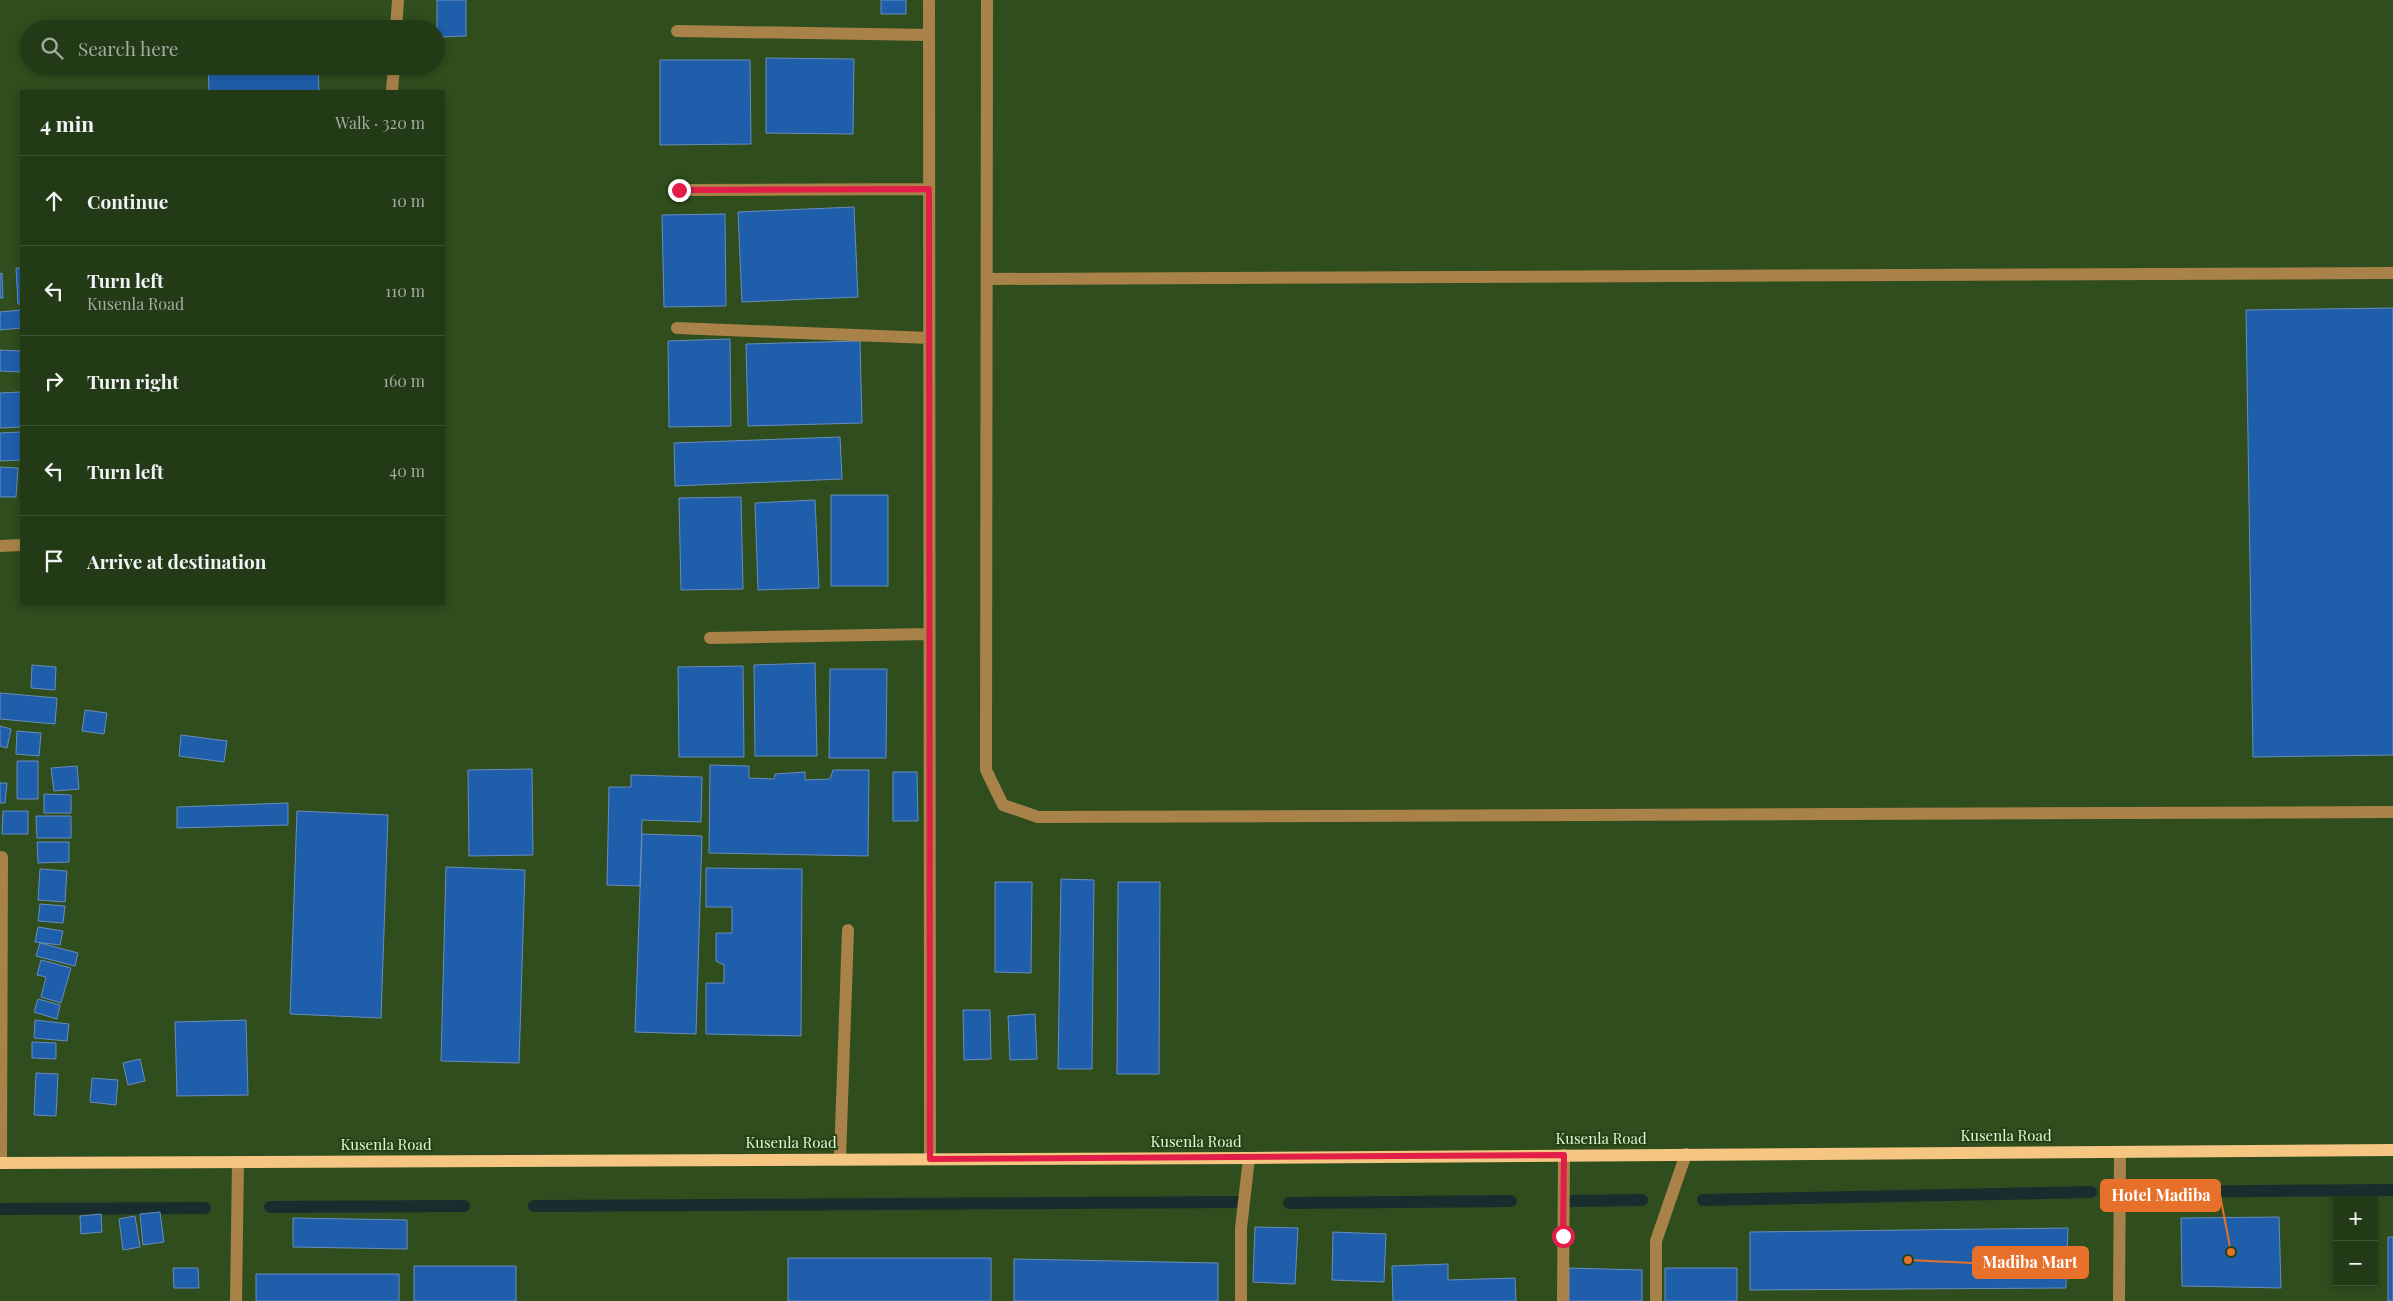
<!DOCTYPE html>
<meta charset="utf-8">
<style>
body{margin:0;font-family:"Playfair Display",serif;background:#2f4523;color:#f1f3f6}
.controls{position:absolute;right:15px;bottom:15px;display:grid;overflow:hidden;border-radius:0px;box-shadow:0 2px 8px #0003}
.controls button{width:45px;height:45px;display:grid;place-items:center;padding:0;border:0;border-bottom:1px solid #405435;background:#233a16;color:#f1f3f6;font:25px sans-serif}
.stop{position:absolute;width:15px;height:15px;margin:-11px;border:4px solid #e11d48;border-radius:50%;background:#fff}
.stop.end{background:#e11d48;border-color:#fff;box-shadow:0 1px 5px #0008}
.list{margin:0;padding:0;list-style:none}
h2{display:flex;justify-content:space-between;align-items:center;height:65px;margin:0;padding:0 20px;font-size:21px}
h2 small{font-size:16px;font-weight:400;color:#a3ada1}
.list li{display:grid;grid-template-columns:32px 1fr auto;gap:15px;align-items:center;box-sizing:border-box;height:90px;padding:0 20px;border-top:1px solid #405435}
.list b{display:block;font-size:19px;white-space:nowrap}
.list p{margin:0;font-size:16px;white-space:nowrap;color:#a3ada1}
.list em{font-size:16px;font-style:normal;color:#a3ada1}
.icon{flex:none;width:28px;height:28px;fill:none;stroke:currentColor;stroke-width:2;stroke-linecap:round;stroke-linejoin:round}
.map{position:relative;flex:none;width:2393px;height:1301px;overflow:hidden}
.search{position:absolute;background:#233a16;box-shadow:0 2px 8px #0003;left:20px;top:20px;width:425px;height:55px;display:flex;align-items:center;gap:12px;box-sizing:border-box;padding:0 18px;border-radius:28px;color:#a3ada1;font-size:19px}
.panel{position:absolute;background:#233a16;box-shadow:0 2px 8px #0003;left:20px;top:90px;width:425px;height:515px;border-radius:0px}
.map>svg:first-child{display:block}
</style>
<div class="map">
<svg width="2393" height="1301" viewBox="0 0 2393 1301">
<rect width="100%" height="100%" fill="#2f4d1d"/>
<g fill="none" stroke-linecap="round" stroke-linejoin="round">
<!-- stream -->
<path stroke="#182e2e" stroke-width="12" d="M 2146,1192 L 2393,1190
M 1703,1200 L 2091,1192
M 1570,1201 L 1642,1200
M 1289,1203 L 1511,1201
M 534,1206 L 1241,1202
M 270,1207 L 464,1206
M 0,1209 L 205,1208"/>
</g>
<!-- building -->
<path fill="#1f5eaa" stroke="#698dbc" d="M 437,0 L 466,0 L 466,36 L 437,37 Z
M 881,0 L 906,0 L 906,14 L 881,14 Z
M 766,58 L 854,59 L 853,134 L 766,133 Z
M 660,60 L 750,60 L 751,144 L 660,145 Z
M 208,66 L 318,66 L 319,91 L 209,91 Z
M 854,207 L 858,297 L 742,302 L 738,212 Z
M 725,214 L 726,306 L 664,307 L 662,215 Z
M 16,268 L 21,268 L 21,304 L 18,304 Z
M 2,273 L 3,298 L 0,298 L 0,274 Z
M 2393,308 L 2393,755 L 2253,757 L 2246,310 Z
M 21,310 L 21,328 L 0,330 L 0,312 Z
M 730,339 L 731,426 L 669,427 L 668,341 Z
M 860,341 L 862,423 L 748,426 L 746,344 Z
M 0,350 L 21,351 L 21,372 L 0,371 Z
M 21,392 L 21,427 L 0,428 L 0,393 Z
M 21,432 L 21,460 L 0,461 L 0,433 Z
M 840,437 L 842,479 L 675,486 L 674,443 Z
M 0,467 L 18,468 L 16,497 L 0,497 Z
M 831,495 L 888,495 L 888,586 L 831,586 Z
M 741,497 L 743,589 L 681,590 L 679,498 Z
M 815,500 L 819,588 L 758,590 L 755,503 Z
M 815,663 L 817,756 L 755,756 L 754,665 Z
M 32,665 L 56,667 L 55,690 L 31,688 Z
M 743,666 L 744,757 L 679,757 L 678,667 Z
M 830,669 L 887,669 L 886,758 L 829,758 Z
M 0,693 L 57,698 L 55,724 L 0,719 Z
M 85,710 L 107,713 L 104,734 L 82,731 Z
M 0,726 L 11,729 L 7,748 L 0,746 Z
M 17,731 L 41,733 L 39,756 L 16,754 Z
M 181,735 L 227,741 L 224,762 L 179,756 Z
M 17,761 L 38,761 L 38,799 L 17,799 Z
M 710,765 L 749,766 L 749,778 L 774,779 L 775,774 L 805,772 L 805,780 L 830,779 L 833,770 L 869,770 L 868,856 L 709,853 Z
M 77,766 L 79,789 L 54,791 L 51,768 Z
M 532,769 L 533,855 L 469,856 L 468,770 Z
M 893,772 L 917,772 L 918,821 L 893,821 Z
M 631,775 L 702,777 L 701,822 L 642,820 L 640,886 L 607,885 L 609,787 L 631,787 Z
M 0,783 L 7,783 L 5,803 L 0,803 Z
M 44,794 L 71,795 L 71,813 L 44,813 Z
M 288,803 L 288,825 L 177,828 L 177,807 Z
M 3,811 L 28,811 L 28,834 L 2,834 Z
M 297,811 L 388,815 L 381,1018 L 290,1014 Z
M 36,816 L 71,816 L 71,838 L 37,838 Z
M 642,834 L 702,836 L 696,1034 L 635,1032 Z
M 37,842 L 69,842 L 69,862 L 38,863 Z
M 446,867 L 525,870 L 519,1063 L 441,1061 Z
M 706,868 L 802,869 L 801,1036 L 706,1034 L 706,983 L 724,983 L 724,965 L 716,961 L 716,933 L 732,933 L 732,907 L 706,907 Z
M 40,869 L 67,871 L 65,902 L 38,900 Z
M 1061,879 L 1094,880 L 1092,1069 L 1058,1069 Z
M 995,882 L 1032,882 L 1031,973 L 995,972 Z
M 1118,882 L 1160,882 L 1159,1074 L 1117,1074 Z
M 40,904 L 65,906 L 63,923 L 38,921 Z
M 38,927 L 63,931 L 60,945 L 35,942 Z
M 40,943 L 78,953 L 75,966 L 36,956 Z
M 41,960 L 71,968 L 61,1003 L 41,997 L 46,977 L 37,975 Z
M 38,999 L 60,1005 L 57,1019 L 34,1012 Z
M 963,1010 L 990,1010 L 991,1059 L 964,1060 Z
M 1035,1014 L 1037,1059 L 1010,1060 L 1008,1016 Z
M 35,1020 L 69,1024 L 67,1041 L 34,1038 Z
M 246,1020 L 248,1095 L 177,1096 L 175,1022 Z
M 32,1042 L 56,1043 L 56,1059 L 32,1058 Z
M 140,1059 L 145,1081 L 128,1085 L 123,1063 Z
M 36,1073 L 58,1074 L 56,1116 L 34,1115 Z
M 92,1078 L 118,1080 L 116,1105 L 90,1102 Z
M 160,1212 L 164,1242 L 143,1245 L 140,1214 Z
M 101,1214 L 102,1232 L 81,1234 L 80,1216 Z
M 135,1216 L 140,1247 L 123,1250 L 119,1219 Z
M 2279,1217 L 2281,1288 L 2182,1286 L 2181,1218 Z
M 293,1218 L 407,1220 L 407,1249 L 293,1247 Z
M 1255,1227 L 1298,1228 L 1295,1284 L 1253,1282 Z
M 2068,1228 L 2066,1288 L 1750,1290 L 1750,1232 Z
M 1333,1232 L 1386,1234 L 1384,1282 L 1332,1280 Z
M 2388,1237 L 2393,1237 L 2393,1301 L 2388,1301 Z
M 788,1258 L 991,1258 L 991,1301 L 788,1301 Z
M 1014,1259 L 1218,1263 L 1218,1301 L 1014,1301 Z
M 1448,1264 L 1448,1280 L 1515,1278 L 1516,1301 L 1393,1301 L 1392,1266 Z
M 414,1266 L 516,1266 L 516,1301 L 414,1301 Z
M 173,1268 L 198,1268 L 199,1288 L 174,1288 Z
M 1569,1268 L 1642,1270 L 1642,1301 L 1569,1301 Z
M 1665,1268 L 1737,1268 L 1737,1301 L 1665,1301 Z
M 256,1274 L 399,1274 L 399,1301 L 256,1301 Z"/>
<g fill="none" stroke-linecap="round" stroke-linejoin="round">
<!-- minor -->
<path stroke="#a98249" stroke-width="12" d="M 929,0 L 930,1159
M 987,0 L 986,770 L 1003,805 L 1038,817 L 2393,812
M 396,29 L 398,0
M 677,31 L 929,35
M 392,91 L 394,66
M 679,190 L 929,189
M 987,279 L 2393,273
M 677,328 L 929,338
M 0,546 L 21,545
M 710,638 L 929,634
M 840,1159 L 848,930
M 1,1163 L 2,857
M 236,1301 L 238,1162
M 1241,1301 L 1241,1228 L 1249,1158
M 1563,1301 L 1564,1155
M 1656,1301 L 1656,1241 L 1686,1154
M 2119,1301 L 2120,1152"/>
<!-- major -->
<path stroke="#f5c582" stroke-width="12" d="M 0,1163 L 1249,1158 L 2393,1150"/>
</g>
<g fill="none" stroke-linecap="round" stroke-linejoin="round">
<!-- route -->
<path stroke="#e11d48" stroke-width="6" d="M 679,190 L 929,189 L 930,1159 L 1564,1155 L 1563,1236"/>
</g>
<g text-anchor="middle" stroke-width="4" stroke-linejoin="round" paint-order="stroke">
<!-- street labels -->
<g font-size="15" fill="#e2f4d9" stroke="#244212">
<text x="2006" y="1141">Kusenla Road</text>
<text x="1601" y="1144">Kusenla Road</text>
<text x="1196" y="1147">Kusenla Road</text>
<text x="791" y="1148">Kusenla Road</text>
<text x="386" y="1150">Kusenla Road</text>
</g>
</g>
<!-- callouts -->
<path fill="none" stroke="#e7702b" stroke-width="2" d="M2231 1252L2220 1195M1908 1260L1973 1263"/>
<g fill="#e7702b" stroke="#244212" stroke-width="2">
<circle cx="2231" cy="1252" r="5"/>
<circle cx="1908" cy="1260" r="5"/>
</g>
<g fill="#e7702b" stroke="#e7702b" stroke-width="2">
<rect x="2101" y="1180" width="119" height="31" rx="5"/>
<rect x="1973" y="1247" width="115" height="31" rx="5"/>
</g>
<g font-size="16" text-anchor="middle" font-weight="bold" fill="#fff">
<text x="2161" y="1201">Hotel Madiba</text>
<text x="2030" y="1268">Madiba Mart</text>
</g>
</svg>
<div class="controls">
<button>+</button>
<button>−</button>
</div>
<div class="stop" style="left:1563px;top:1236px"></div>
<div class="stop end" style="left:679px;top:190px"></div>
<div class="search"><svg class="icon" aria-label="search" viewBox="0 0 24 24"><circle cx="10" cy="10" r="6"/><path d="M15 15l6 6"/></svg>Search here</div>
<section class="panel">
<h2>4 min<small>Walk · 320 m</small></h2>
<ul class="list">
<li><svg class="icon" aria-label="ahead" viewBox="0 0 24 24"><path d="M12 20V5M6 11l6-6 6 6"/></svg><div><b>Continue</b></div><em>10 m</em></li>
<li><svg class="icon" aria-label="left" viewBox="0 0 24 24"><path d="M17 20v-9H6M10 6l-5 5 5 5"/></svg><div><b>Turn left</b><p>Kusenla Road</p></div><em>110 m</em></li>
<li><svg class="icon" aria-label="right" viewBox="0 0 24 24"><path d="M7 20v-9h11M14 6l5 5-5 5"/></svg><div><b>Turn right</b></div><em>160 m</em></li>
<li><svg class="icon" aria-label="left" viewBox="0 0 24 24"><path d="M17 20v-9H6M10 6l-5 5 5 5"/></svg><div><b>Turn left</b></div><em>40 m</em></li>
<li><svg class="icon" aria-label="arrive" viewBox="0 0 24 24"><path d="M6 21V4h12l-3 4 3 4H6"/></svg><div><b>Arrive at destination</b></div></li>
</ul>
</section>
</div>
